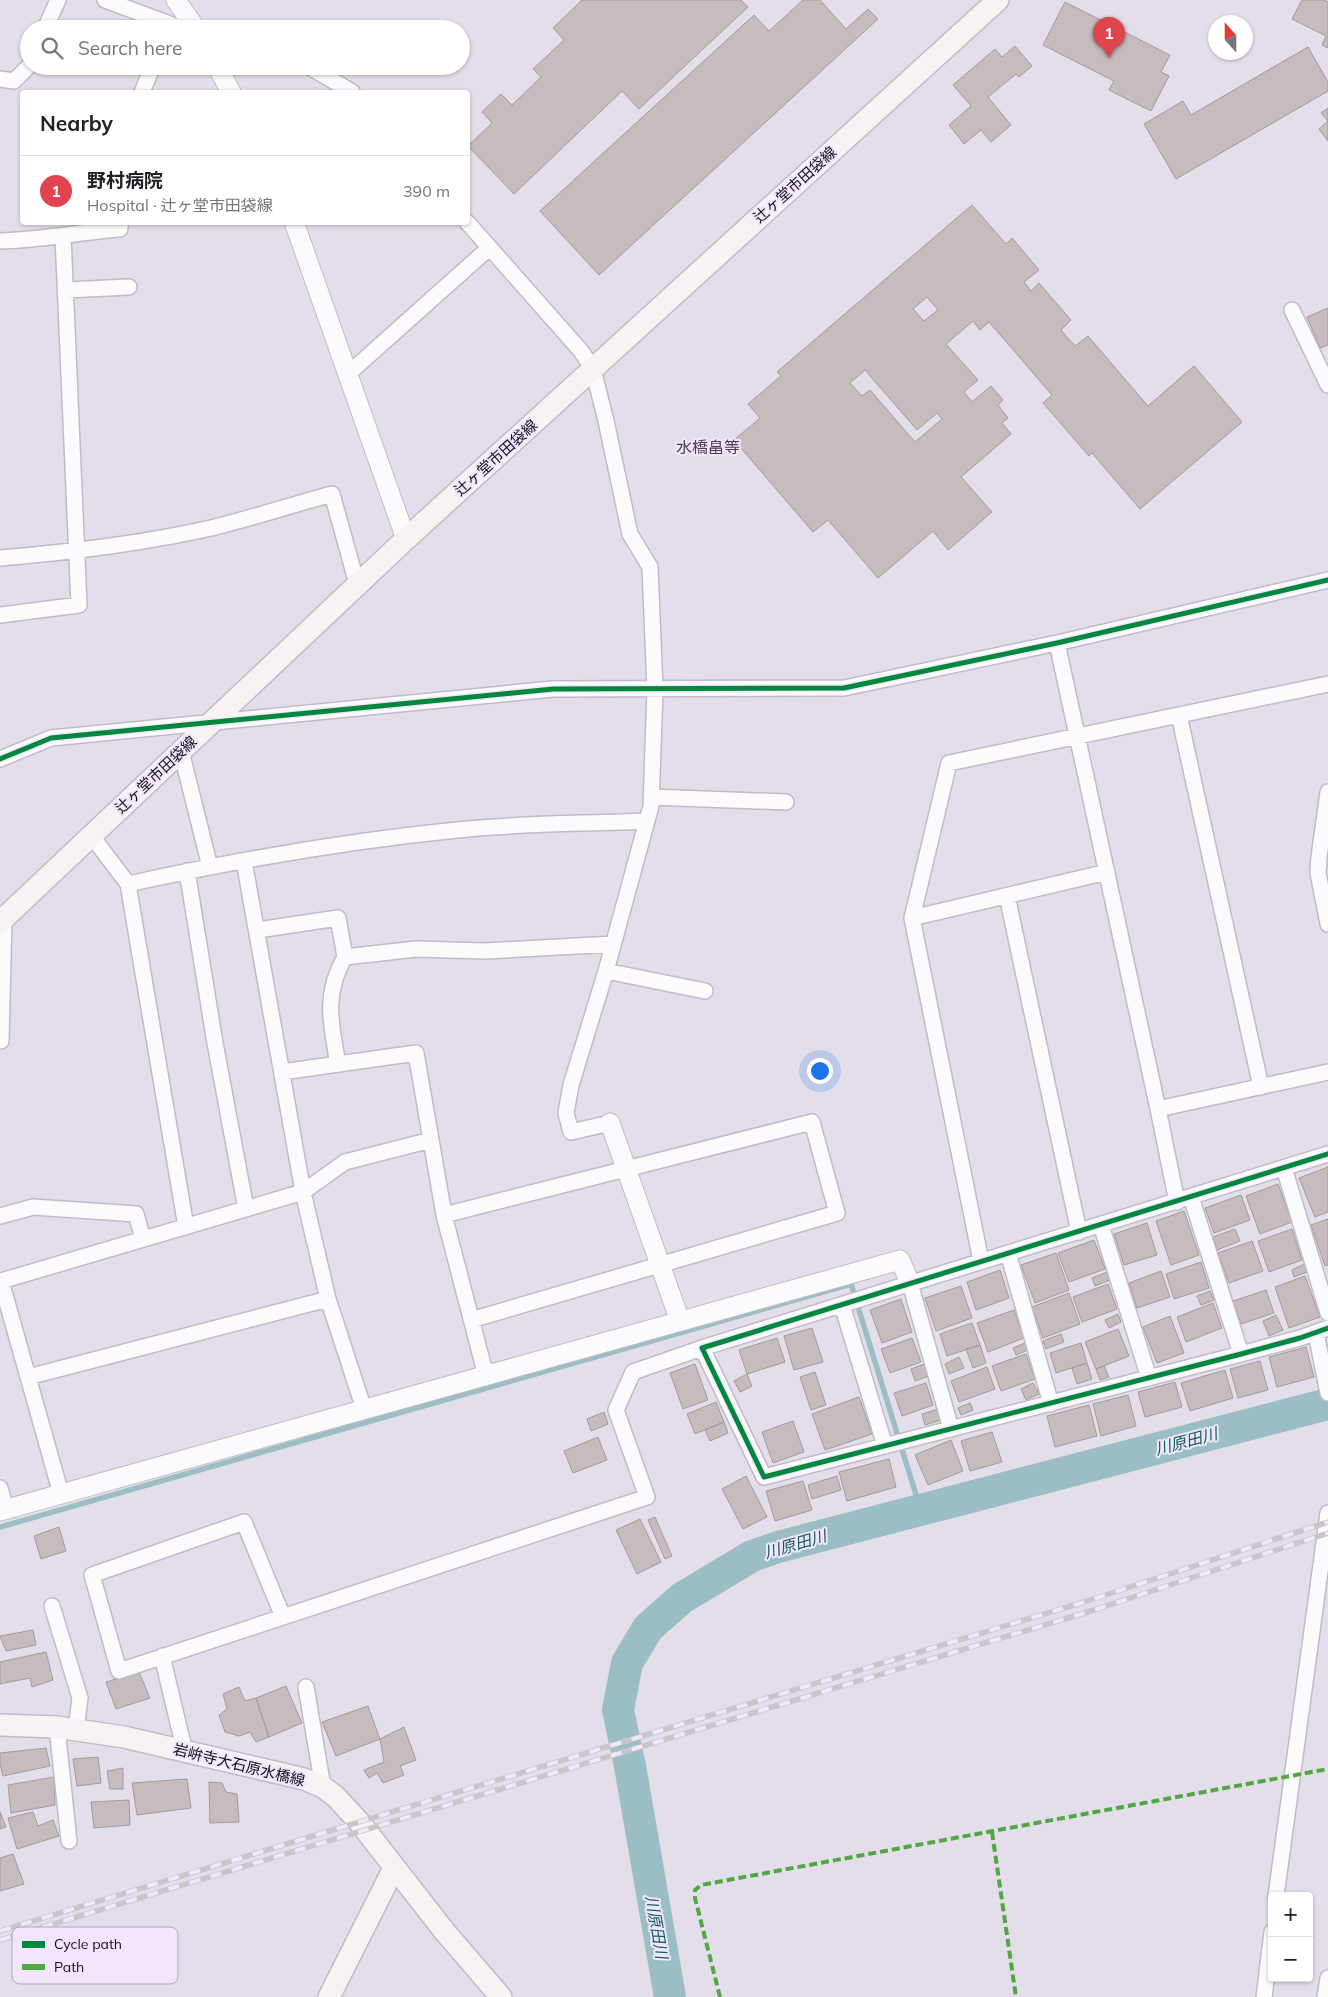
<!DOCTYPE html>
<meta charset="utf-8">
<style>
body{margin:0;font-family:Mulish,"Noto Sans JP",sans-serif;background:#f6f6f6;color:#202124}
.controls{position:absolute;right:15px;bottom:15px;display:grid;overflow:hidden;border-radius:5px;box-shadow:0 1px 4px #0004}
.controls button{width:45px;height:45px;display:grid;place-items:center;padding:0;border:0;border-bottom:1px solid #e0e0e0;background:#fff;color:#202124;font:25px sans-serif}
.compass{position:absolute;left:1208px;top:15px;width:45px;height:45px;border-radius:50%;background:#fff;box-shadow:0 1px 4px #0004;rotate:339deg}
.you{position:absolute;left:819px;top:1070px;width:18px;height:18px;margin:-12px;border:4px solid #fff;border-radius:50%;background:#1a73e8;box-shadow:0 0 0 8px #1a73e833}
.badge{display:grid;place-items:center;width:32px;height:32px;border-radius:50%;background:#5d5862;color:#fff;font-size:16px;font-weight:700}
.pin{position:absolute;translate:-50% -41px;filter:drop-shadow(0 1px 2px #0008)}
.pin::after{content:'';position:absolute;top:26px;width:18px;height:15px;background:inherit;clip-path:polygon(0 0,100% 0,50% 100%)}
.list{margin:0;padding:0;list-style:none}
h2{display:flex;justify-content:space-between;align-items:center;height:65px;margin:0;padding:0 20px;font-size:21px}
h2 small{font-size:16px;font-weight:400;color:#757577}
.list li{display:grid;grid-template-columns:32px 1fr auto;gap:15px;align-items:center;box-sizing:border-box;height:70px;padding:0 20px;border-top:1px solid #e0e0e0}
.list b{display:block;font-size:19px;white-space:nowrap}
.list p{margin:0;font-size:16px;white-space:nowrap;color:#757577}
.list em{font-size:16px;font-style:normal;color:#757577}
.icon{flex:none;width:28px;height:28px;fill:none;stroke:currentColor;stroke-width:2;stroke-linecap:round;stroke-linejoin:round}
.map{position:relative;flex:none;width:1328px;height:1997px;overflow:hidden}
.search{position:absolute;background:#fff;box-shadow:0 1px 4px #0004;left:20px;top:20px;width:450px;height:55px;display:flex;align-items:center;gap:12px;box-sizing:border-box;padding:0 18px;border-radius:28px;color:#757577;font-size:19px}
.panel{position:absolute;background:#fff;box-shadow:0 1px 4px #0004;left:20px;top:90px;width:450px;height:135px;border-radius:5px}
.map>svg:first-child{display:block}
</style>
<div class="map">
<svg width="1328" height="1997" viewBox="0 0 1328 1997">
<rect width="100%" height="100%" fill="#e4deeb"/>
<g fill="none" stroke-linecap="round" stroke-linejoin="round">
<!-- stream -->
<path stroke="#9abec4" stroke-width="5.5" d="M 0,1527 L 851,1284 L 921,1511"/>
<!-- river -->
<path stroke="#9abec4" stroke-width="32" d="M 670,1997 L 630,1766 L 618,1710 L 627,1663 L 648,1628 L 682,1598 L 752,1556 L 778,1547 L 1328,1404"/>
</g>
<!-- building -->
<path fill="#c6bcbd" stroke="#a19a9e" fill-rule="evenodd" d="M 582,0 L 741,0 L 748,7 L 639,109 L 622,91 L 514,194 L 468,146 L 492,123 L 482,112 L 501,94 L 512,105 L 541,77 L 533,69 L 564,40 L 553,28 Z
M 803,0 L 820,0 L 846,29 L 868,9 L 878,19 L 599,275 L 540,211 L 754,15 L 769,31 Z
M 1302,0 L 1324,0 L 1328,2 L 1328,48 L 1322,45 L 1326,36 L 1292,19 Z
M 1065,2 L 1170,55 L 1161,72 L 1169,76 L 1151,111 L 1109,90 L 1114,81 L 1043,45 Z
M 1015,46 L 1032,66 L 1019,77 L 1016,74 L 988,97 L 1011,125 L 991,142 L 981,130 L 964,144 L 949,125 L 971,106 L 953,85 L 995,49 L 1002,57 Z
M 1308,47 L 1328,82 L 1328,91 L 1176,179 L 1144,124 L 1183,101 L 1191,115 Z
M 1328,108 L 1328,141 L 1319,129 L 1328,121 L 1321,113 Z
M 972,205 L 1006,244 L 1012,238 L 1039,270 L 1024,282 L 1031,291 L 1039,283 L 1071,320 L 1061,330 L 1075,346 L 1088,336 L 1148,406 L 1194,366 L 1242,422 L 1140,509 L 1092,453 L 1089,456 L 1043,403 L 1052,395 L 989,322 L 980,330 L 973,321 L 946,344 L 978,380 L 964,392 L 972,402 L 991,386 L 1003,400 L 998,405 L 1008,418 L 1002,423 L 1011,434 L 961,477 L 992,512 L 948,550 L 933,531 L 878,578 L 828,520 L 813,532 L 734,440 L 760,418 L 748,404 L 781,376 L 777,372 ZM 927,297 L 938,310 L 924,321 L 913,309 ZM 865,370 L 917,430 L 937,413 L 942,419 L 915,442 L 870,390 L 862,396 L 850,383 Z
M 1328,308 L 1328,345 L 1320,348 L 1307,317 Z
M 1328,1167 L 1328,1212 L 1315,1217 L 1299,1178 Z
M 1278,1184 L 1292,1222 L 1260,1234 L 1246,1196 Z
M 1241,1195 L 1250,1220 L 1214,1233 L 1205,1208 Z
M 1184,1211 L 1199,1255 L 1171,1265 L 1156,1221 Z
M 1328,1219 L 1328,1265 L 1325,1266 L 1311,1225 Z
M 1147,1223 L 1157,1255 L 1124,1265 L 1114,1234 Z
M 1235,1229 L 1240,1241 L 1217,1250 L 1213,1237 Z
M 1292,1229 L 1302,1260 L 1269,1272 L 1258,1241 Z
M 1094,1240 L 1105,1269 L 1069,1282 L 1058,1253 Z
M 1252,1241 L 1263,1271 L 1229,1283 L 1218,1253 Z
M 1056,1253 L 1069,1290 L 1035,1303 L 1021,1265 Z
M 1201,1262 L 1209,1288 L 1174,1299 L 1166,1274 Z
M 1306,1263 L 1309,1271 L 1294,1277 L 1292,1270 Z
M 1000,1270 L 1009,1298 L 976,1310 L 967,1282 Z
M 1161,1271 L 1170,1297 L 1137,1308 L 1129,1283 Z
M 1107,1272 L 1110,1280 L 1095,1286 L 1092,1278 Z
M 1305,1276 L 1320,1317 L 1289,1328 L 1275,1287 Z
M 1108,1284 L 1117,1309 L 1082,1322 L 1073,1297 Z
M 961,1286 L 972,1318 L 936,1331 L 925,1298 Z
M 1266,1290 L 1274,1313 L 1241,1324 L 1233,1301 Z
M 1210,1291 L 1214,1300 L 1201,1305 L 1197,1296 Z
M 1069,1293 L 1080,1324 L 1043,1338 L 1032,1307 Z
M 901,1299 L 912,1332 L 882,1343 L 870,1310 Z
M 1213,1303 L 1222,1328 L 1186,1342 L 1177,1317 Z
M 1014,1310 L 1024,1338 L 988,1352 L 977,1323 Z
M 1118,1314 L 1121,1322 L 1109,1328 L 1105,1320 Z
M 1276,1315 L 1283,1330 L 1269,1336 L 1263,1321 Z
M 1170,1316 L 1184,1353 L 1157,1363 L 1143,1327 Z
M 972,1323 L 980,1345 L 947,1356 L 940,1334 Z
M 812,1328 L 823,1362 L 794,1370 L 784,1336 Z
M 1118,1329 L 1129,1356 L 1096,1369 L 1085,1342 Z
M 1061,1334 L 1064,1342 L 1046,1349 L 1043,1341 Z
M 777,1338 L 785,1362 L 747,1374 L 739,1350 Z
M 912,1338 L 921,1362 L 890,1373 L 881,1349 Z
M 1025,1343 L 1028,1350 L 1016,1355 L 1013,1348 Z
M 1081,1343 L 1087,1363 L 1056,1373 L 1050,1353 Z
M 980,1345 L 986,1363 L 973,1368 L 966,1349 Z
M 1306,1347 L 1314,1377 L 1277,1387 L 1269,1357 Z
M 1026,1354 L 1035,1379 L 1001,1391 L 992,1366 Z
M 959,1357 L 964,1368 L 949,1374 L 945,1364 Z
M 1260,1361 L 1268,1390 L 1238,1398 L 1230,1369 Z
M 1087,1363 L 1092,1379 L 1077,1384 L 1072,1368 Z
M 695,1364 L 708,1400 L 683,1409 L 670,1373 Z
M 924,1364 L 929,1376 L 915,1381 L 911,1369 Z
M 1104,1366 L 1109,1377 L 1100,1380 L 1096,1369 Z
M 987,1367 L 995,1389 L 959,1402 L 951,1381 Z
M 1225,1370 L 1233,1398 L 1190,1411 L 1181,1383 Z
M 815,1372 L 826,1405 L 811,1410 L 800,1377 Z
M 747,1374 L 752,1386 L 740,1392 L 734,1381 Z
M 1175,1382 L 1182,1407 L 1145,1417 L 1138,1392 Z
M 926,1383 L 933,1405 L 902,1416 L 894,1393 Z
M 1033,1383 L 1039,1394 L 1026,1400 L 1021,1389 Z
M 1128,1395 L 1136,1426 L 1101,1436 L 1093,1404 Z
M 859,1397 L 872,1434 L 825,1450 L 812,1414 Z
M 716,1402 L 724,1422 L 695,1434 L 687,1414 Z
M 970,1403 L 973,1410 L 961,1415 L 958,1408 Z
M 1089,1405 L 1097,1436 L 1055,1447 L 1047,1416 Z
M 938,1409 L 941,1420 L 925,1425 L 922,1414 Z
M 604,1412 L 608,1424 L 591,1431 L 587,1419 Z
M 793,1421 L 804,1452 L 773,1463 L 762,1432 Z
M 724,1422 L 728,1433 L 710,1441 L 705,1430 Z
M 992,1432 L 1002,1462 L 970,1471 L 961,1441 Z
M 598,1437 L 607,1460 L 573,1473 L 564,1451 Z
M 951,1440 L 963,1471 L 928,1485 L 915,1455 Z
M 889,1459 L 896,1487 L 847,1501 L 839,1472 Z
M 746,1476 L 767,1517 L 743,1529 L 722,1489 Z
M 837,1476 L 841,1490 L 812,1499 L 808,1485 Z
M 803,1481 L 812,1510 L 775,1521 L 766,1491 Z
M 655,1517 L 672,1556 L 665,1559 L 648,1520 Z
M 640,1519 L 661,1562 L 637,1574 L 616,1530 Z
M 59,1527 L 66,1551 L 41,1559 L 34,1536 Z
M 33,1630 L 36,1645 L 6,1651 L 0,1636 Z
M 46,1652 L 53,1680 L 32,1687 L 30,1678 L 0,1684 L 0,1662 Z
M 139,1672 L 150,1698 L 116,1709 L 106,1682 Z
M 286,1686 L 302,1723 L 269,1737 L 256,1698 Z
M 239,1687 L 245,1701 L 256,1698 L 269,1737 L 256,1742 L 250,1732 L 239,1736 L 225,1732 L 219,1715 L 227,1709 L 223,1694 Z
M 368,1706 L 380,1739 L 336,1756 L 322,1722 Z
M 404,1727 L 416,1760 L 400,1766 L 404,1775 L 383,1783 L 377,1773 L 369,1778 L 364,1770 L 384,1762 L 380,1739 Z
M 46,1748 L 50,1766 L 3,1776 L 0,1764 L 0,1753 Z
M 98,1757 L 101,1783 L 77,1786 L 73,1759 Z
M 123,1768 L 123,1789 L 110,1789 L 107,1771 Z
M 54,1777 L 55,1805 L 11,1813 L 8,1785 Z
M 187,1779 L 191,1808 L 137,1815 L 132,1783 Z
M 209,1782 L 222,1783 L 226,1792 L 237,1794 L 239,1822 L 210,1823 Z
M 129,1800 L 130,1825 L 94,1828 L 91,1802 Z
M 0,1812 L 6,1827 L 0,1829 Z
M 33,1812 L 38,1826 L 53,1820 L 59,1836 L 17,1849 L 8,1818 Z
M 13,1854 L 24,1884 L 0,1891 L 0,1858 Z"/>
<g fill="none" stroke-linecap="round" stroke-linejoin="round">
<defs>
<path id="minor" d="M 105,0 L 183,29
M 45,29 L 58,0
M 308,66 L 352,92
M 0,79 L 14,81 L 29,66
M 142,92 L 153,66
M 467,222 L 581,351 L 593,369 L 606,421 L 630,534 L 650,567 L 655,689 L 651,806 L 606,971 L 571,1085 L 566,1113 L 571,1132 L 610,1123
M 0,241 C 40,240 80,232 120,229 L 120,222
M 66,290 L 129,287
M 1292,310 L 1328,385
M 348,374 L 489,248
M 0,558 C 71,552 141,544 211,528 C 252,518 292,505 332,494 L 357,584
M 0,615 L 79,605 L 63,236
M 1057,643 L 1158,1109 L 1177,1202
M 1179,715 L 1261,1087
M 181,751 L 210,867
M 0,759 L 51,738 L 553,689 L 844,688 L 1057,643 L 1328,580
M 1328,792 L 1319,857 L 1318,873 L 1328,924
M 651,797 L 786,802
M 91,835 L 128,884 L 186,1227
M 244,861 L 303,1192 L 328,1299 L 364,1409
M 187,871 L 215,1043 L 246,1209
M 128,884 C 237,860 347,841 457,830 C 520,823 584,824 647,821
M 1007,896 L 1079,1232
M 912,918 L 1107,872
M 258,930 L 338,918 L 345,957 L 416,949 L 485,951 L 613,944
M 606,971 L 705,991
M 1,1041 L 4,919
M 338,1064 C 331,1024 323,994 345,957
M 282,1072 L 416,1053 L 444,1215
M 1158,1109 L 1328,1072
M 1328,1154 L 702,1348 L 764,1477 L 1241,1354 L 1300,1338 L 1328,1328
M 1284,1168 L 1328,1313
M 1191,1197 L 1241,1354
M 0,1216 L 33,1207 L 136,1214 L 143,1239
M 1101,1225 L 1149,1378
M 1008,1253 L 1051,1404
M 981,1261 L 912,918 L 949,763 L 1328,684
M 910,1283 L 951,1429
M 842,1305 L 885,1446
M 471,1320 L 837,1213 L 812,1122 L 444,1215 L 486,1376
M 1316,1333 L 1328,1393
M 28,1377 L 328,1299
M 0,1488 L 6,1509
M 61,1494 L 1,1281 L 303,1192 L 345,1162 L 431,1140
M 52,1606 L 80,1698 L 76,1730
M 283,1617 L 244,1522 L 92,1575 L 119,1671 L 647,1497 L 616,1410 L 633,1372 L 702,1348
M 162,1656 L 185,1752
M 306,1687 L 323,1787
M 57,1727 L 69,1841
M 1276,1896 L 1328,1513
M 1264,1997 L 1272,1932
M 1325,1997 L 1328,1978"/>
<path id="tertiary" d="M 176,0 L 196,29
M 217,66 L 231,92
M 294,222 L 406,539
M 610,1123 L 680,1321
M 0,1511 L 900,1260 L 910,1283"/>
<path id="secondary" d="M 0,922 L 406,539 L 998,0
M 0,1725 L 57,1727 L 124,1737 L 304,1779 L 323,1787 L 336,1797 L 360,1823 L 445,1932 L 501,1997
M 329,1997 L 394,1868"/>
</defs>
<!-- minor casing -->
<use href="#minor" stroke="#c0bbc6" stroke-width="18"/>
<!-- tertiary casing -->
<use href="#tertiary" stroke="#c0bbc6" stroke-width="21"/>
<!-- secondary casing -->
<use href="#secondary" stroke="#c0bbc6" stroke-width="24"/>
<!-- minor -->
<use href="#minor" stroke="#fbfafc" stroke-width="15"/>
<!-- tertiary -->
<use href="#tertiary" stroke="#fbfafc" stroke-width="19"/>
<!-- secondary -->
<use href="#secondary" stroke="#f7f2f3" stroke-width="21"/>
<defs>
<path id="rail" d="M 0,1931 L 1084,1602 L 1328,1522
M 0,1940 L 1094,1610 L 1328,1533"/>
</defs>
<!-- rail casing -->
<use href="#rail" stroke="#c8c6c9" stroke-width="5.5"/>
<!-- rail -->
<use href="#rail" stroke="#f2e6fd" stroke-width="4" stroke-dasharray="11" stroke-linecap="butt"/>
<!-- quiet -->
<path stroke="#51a842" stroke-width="4" stroke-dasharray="8 4" stroke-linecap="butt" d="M 992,1832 L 1016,1997
M 720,1997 L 695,1898 L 695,1890 L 701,1885 L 1328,1769"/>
<defs>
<path id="cycleway" d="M 0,759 L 51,738 L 553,689 L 844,688 L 1057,643 L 1328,580
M 1328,1154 L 702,1348 L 764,1477 L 1241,1354 L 1300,1338 L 1328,1328"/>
</defs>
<!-- cycleway casing -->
<use href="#cycleway" stroke="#f2e6fd" stroke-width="8"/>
<!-- cycleway -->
<use href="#cycleway" stroke="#00873e" stroke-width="5"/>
</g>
<g text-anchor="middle" stroke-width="4" stroke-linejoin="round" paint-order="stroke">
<!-- street labels -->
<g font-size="15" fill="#141018" stroke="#f2e6fd">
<text transform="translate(795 185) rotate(-42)" y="5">辻ヶ堂市田袋線</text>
<text transform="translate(496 458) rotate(-42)" y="5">辻ヶ堂市田袋線</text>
<text transform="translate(156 775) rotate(-43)" y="5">辻ヶ堂市田袋線</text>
<text transform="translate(239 1765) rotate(14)" y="5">岩峅寺大石原水橋線</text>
</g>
<!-- neighbourhood labels -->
<g font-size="16" fill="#483f51" stroke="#f2e6fd">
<text x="708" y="453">水橋畠等</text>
</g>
<!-- water labels -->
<g font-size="16" font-style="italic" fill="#105b60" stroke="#f2e6fd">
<text transform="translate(1186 1441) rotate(-15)" y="6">川原田川</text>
<text transform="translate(795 1544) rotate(-16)" y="6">川原田川</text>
<text transform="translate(657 1927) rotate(80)" y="6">川原田川</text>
</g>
</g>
<!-- legend -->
<rect x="12" y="1927" width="166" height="57" rx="8" fill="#f2e6fd" stroke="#afa6b8" stroke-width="1"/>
<rect x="22" y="1941" width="23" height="7" fill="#00873e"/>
<rect x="22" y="1964" width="23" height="6" fill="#51a842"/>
<g font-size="14" fill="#141018">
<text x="54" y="1949">Cycle path</text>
<text x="54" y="1972">Path</text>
</g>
</svg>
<div class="controls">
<button>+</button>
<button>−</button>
</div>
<svg class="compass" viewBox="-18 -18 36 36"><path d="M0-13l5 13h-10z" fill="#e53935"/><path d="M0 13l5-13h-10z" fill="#757577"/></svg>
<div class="you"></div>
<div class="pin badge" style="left:1109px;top:58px;background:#e0444e">1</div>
<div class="search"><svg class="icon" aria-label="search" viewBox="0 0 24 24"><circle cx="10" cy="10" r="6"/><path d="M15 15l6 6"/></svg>Search here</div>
<section class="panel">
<h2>Nearby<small></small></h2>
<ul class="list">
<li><span class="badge" style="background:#e0444e">1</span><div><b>野村病院</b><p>Hospital · 辻ヶ堂市田袋線</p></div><em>390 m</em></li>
</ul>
</section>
</div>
